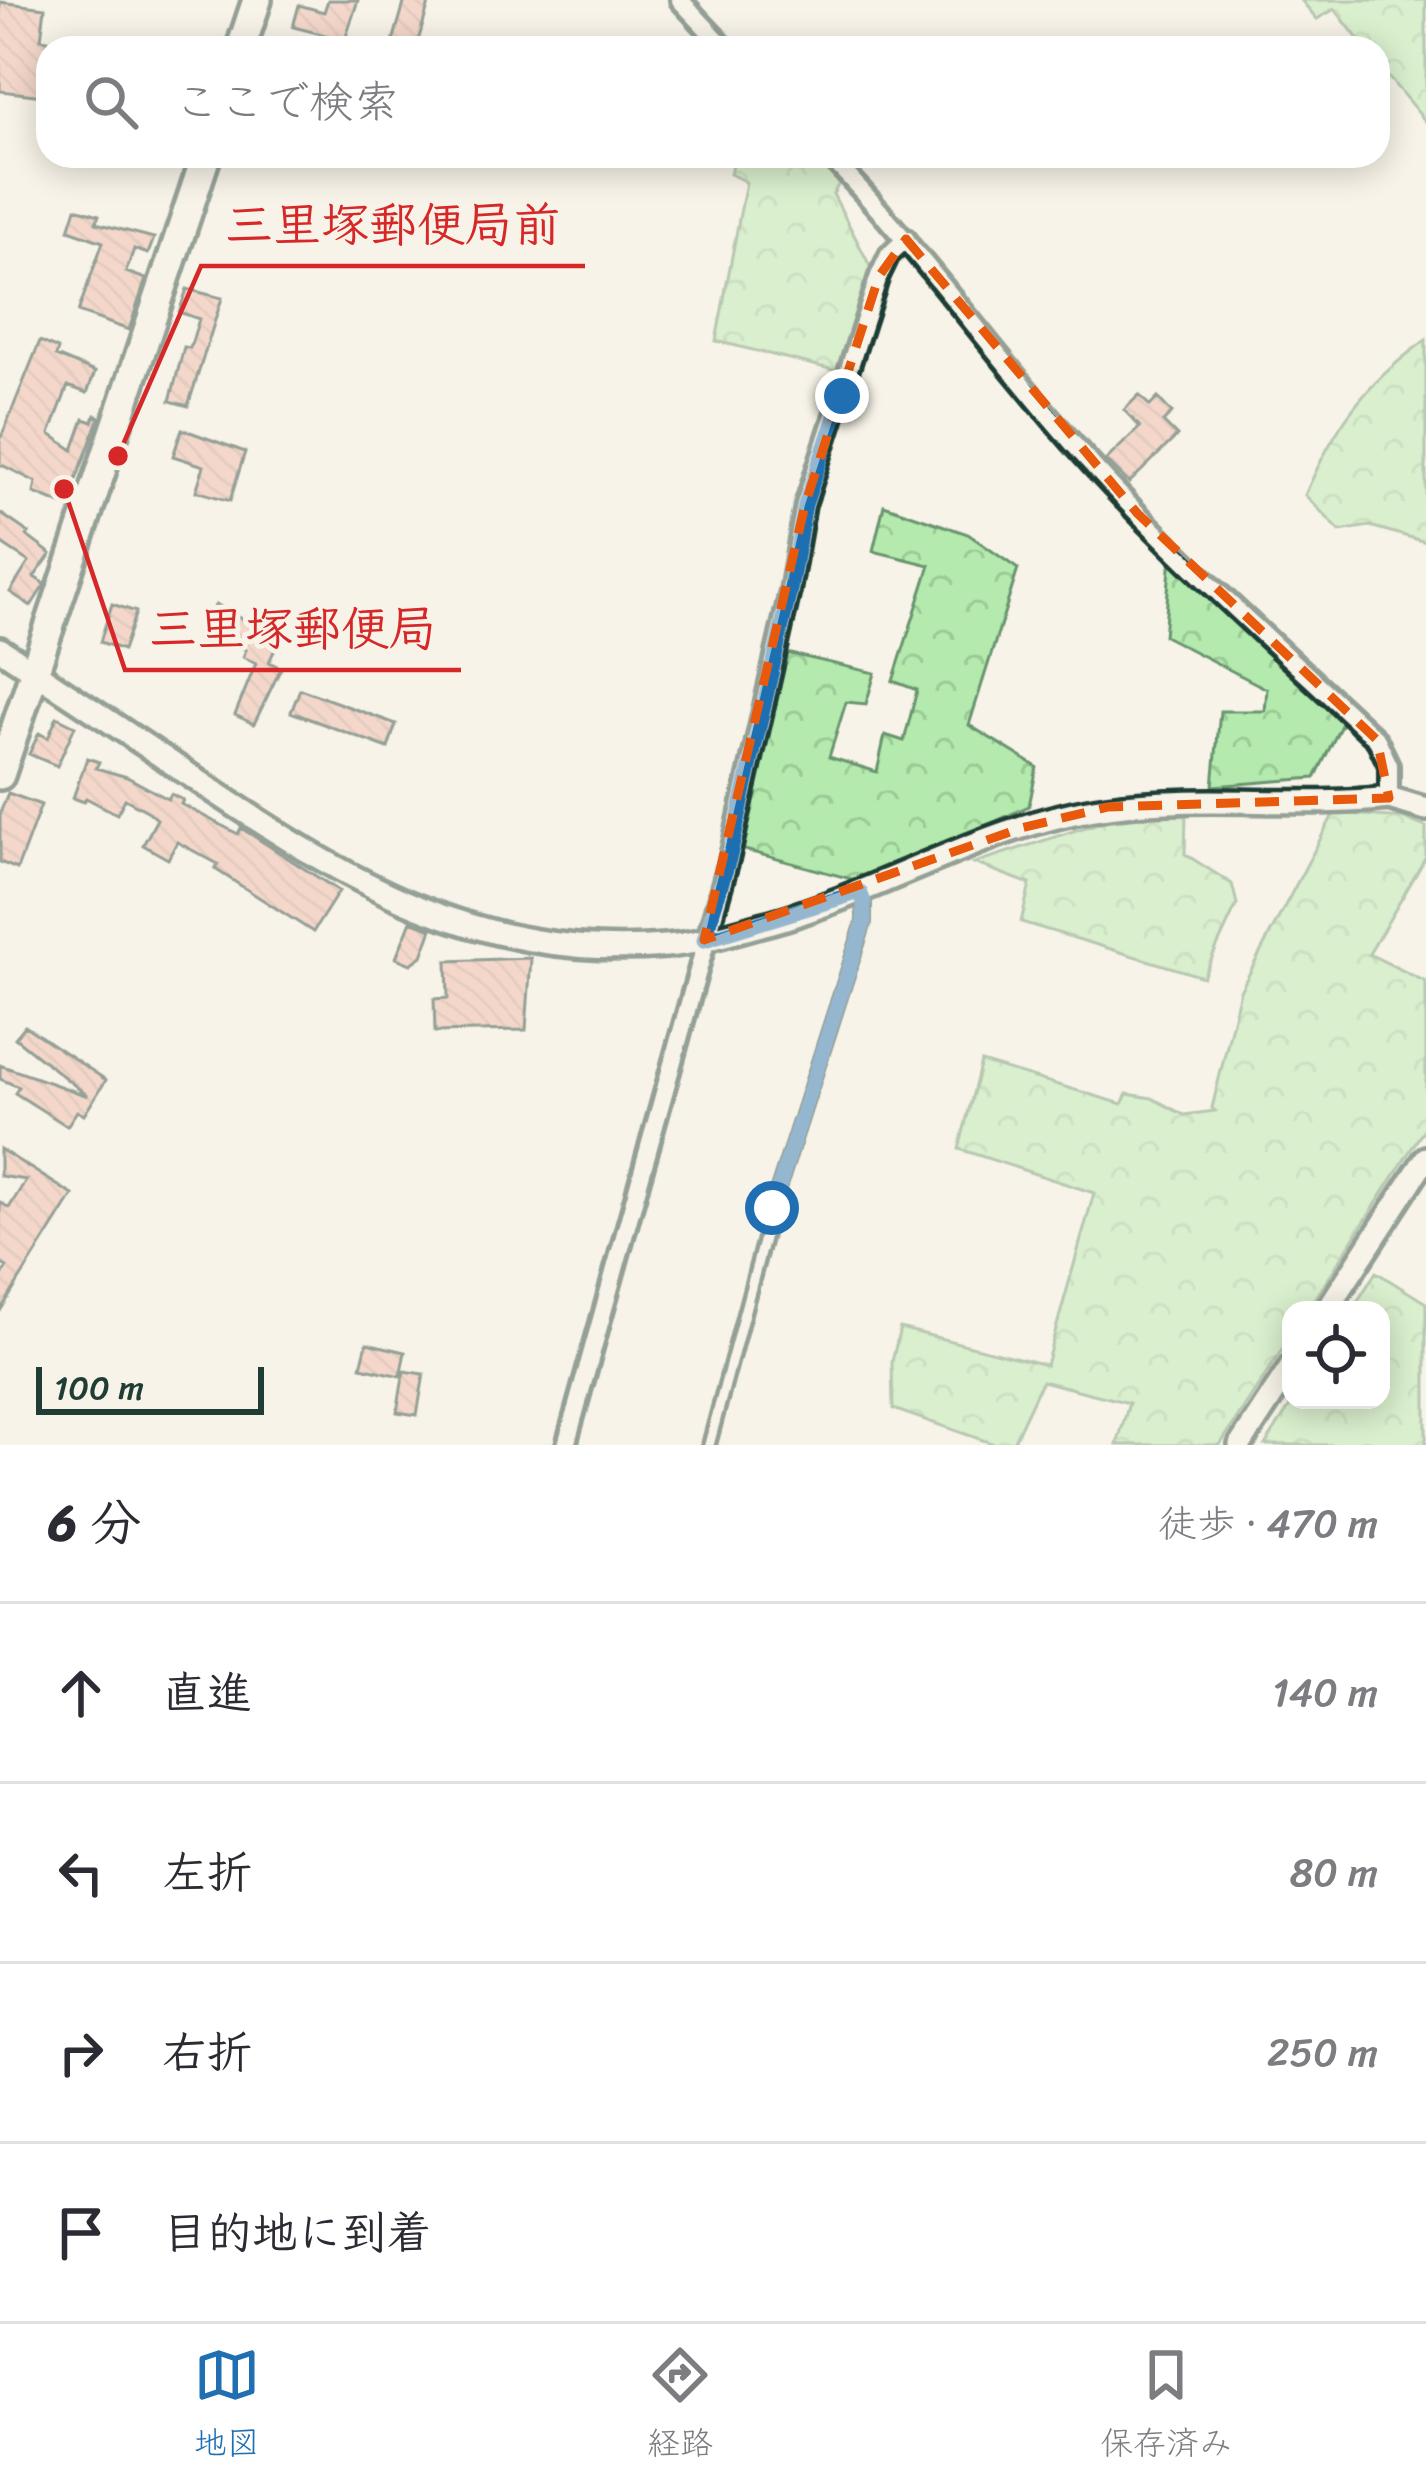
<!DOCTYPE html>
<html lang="ja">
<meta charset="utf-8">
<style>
body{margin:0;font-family:Sriracha,"Klee One",sans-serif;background:#f7f7f7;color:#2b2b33}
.controls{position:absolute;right:36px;bottom:36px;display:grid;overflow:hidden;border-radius:24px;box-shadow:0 6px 30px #0003}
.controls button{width:108px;height:108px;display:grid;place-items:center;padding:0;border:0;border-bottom:3px solid #e1e1e2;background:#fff;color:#2b2b33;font:60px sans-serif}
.scale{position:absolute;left:36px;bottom:30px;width:228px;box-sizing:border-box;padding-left:12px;border:6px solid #1f3d34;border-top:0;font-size:33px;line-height:42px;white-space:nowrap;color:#1f3d34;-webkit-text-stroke:9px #f7f3e8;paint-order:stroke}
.stop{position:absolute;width:36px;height:36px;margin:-27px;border:9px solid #1f6fb2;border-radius:50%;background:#fff}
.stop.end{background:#1f6fb2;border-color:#fff;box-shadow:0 3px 12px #0008}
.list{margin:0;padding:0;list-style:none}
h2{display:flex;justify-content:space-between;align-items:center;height:156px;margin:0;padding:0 48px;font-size:51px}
h2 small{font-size:39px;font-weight:400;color:#7c7c81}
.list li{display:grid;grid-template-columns:78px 1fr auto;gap:36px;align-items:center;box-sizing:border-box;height:180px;padding:0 48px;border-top:3px solid #e1e1e2}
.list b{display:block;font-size:45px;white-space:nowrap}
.list em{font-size:39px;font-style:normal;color:#7c7c81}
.icon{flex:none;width:66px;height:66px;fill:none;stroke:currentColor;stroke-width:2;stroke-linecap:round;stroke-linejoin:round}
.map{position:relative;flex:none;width:1426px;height:1445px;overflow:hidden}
.search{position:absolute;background:#fff;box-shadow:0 6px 30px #0003;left:36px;right:36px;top:36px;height:132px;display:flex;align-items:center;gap:30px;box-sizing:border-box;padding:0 42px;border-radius:36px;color:#7c7c81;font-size:45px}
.sheet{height:876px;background:#fff}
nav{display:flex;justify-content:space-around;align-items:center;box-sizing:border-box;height:168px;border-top:3px solid #e1e1e2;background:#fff;font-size:33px;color:#7c7c81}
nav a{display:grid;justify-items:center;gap:6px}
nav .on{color:#1f6fb2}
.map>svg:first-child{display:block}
</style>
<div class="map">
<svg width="1426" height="1445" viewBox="0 0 1426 1445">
<defs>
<pattern id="forest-crowns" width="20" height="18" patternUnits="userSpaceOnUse" patternTransform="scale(3)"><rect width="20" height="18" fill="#b4eaad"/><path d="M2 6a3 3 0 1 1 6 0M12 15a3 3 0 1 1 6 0" fill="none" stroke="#9aca95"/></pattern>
<pattern id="building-back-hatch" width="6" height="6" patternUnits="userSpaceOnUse" patternTransform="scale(3)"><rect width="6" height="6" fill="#efb7a6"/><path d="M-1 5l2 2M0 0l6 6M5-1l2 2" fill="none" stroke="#cc9e90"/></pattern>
</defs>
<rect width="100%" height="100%" fill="#f7f3e8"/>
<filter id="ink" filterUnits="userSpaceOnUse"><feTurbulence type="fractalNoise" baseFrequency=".00833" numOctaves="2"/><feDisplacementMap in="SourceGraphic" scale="24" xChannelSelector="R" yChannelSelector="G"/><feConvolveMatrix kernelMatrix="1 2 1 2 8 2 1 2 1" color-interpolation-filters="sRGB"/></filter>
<g filter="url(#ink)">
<!-- forest -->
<path fill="url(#forest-crowns)" stroke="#6a9470" stroke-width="3" d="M 1301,0 L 1426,0 L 1426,122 L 1378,65 L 1378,48 L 1365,48 L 1335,9 L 1317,19 Z
M 734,156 L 818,156 L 841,180 L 833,194 L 871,268 L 838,371 L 716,341 L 746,182 L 730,174 Z
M 1426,340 L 1426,542 L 1370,526 L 1340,531 L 1305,495 C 1335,426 1364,384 1426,340 Z
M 884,505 L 968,534 L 1018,569 L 969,725 L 1037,767 L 1029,806 L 862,882 L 737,848 L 787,653 L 875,673 L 866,704 L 846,702 L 829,757 L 877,772 L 885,735 L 904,741 L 917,690 L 893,681 L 930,565 L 873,551 Z
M 1171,557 L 1343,721 L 1315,778 L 1213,786 L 1220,711 L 1265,711 L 1267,689 L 1164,636 Z
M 1334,813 L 1404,818 L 1426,827 L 1426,857 L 1369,954 L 1426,982 L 1426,1126 L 1308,1310 L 1291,1310 L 1291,1336 L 1220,1445 L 1117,1445 L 1129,1403 L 1042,1381 L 1012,1445 L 997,1445 L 893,1409 L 892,1362 L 900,1328 L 1046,1365 L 1094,1193 L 959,1149 L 981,1062 L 1122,1104 L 1127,1094 L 1152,1098 L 1184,1115 L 1215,1111 L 1212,1108 L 1240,991 Z
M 1186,815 L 1185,854 L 1232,884 L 1237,904 L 1203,977 L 1021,922 L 1030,884 L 974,863 L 1120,816 Z
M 1376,1272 L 1426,1303 L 1426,1445 L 1265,1445 L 1294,1400 L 1381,1400 L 1381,1310 L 1352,1310 Z"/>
<!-- building -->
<path fill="url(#building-back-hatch)" stroke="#1f3d34" stroke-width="3" d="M 328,0 L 358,0 L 345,40 L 293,27 L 299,5 L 324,12 Z
M 405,0 L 430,0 L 416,48 L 391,48 Z
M 0,2 L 45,8 L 41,39 L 48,40 L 48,81 L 44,96 L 0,91 Z
M 76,208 L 99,215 L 96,223 L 154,238 L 148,254 L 134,249 L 126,272 L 146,279 L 129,330 L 78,312 L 103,242 L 69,230 Z
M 187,289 L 222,298 L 188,406 L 170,401 L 184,347 L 190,348 L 199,319 L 179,312 Z
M 40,341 L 58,349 L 56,356 L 95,372 L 87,393 L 68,386 L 50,434 L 73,450 L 84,419 L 93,422 L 95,415 L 100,417 L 66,506 L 34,493 L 36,482 L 0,464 L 0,440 Z
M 1139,395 L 1150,406 L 1158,398 L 1172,413 L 1163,422 L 1177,436 L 1129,483 L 1106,460 L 1140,427 L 1124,410 Z
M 182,429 L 245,452 L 230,501 L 196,491 L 204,466 L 173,456 Z
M 0,513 L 29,533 L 27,536 L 51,554 L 34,577 L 45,584 L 31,606 L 10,592 L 29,562 L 0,543 Z
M 112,604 L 136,612 L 123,650 L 100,642 Z
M 216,604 L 279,640 L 269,662 L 281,668 L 254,724 L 235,715 L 256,663 L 243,657 L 246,650 L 217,636 L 220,631 L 205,624 Z
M 300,689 L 396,724 L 388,748 L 291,712 Z
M 57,717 L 75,726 L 57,766 L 29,754 L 39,733 L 48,738 Z
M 87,758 L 99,762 L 96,768 L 127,777 L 168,799 L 171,794 L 183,800 L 181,804 L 238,834 L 241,828 L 339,891 L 313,932 L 215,869 L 218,864 L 177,842 L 168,859 L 143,845 L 157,819 L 149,812 L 125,799 L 117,814 L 86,798 L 84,802 L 73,798 Z
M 8,793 L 41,805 L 17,869 L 0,862 L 0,813 Z
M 411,921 L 432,929 L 422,956 L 411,964 L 396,958 Z
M 531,958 L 526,1030 L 435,1032 L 434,999 L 448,998 L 447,961 Z
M 25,1026 L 106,1080 L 84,1115 L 77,1111 L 67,1126 L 15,1093 L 19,1087 L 0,1079 L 0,1065 L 88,1096 L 15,1038 Z
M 0,1149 L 73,1195 L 0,1311 L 0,1279 L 7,1267 L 0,1263 L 0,1202 L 9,1208 L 26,1180 L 0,1176 Z
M 367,1343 L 405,1352 L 400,1376 L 361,1367 Z
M 404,1371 L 424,1374 L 417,1415 L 397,1412 Z"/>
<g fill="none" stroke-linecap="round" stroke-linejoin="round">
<defs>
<path id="service" d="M 709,1445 L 772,1208 L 864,922 L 864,902 L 860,892"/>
<path id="minor" d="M 680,0 L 725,48
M 829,156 C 921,250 995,357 1083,455 C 1173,556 1278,647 1377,740 L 1389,765 L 1389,798
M 566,1445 L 730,856 L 790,591 L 805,505 L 879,276 L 889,255 L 906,239"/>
<path id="tertiary" d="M 0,649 C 66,692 131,736 197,780 C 347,881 477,961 666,946 C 703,943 737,931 772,922 C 886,890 990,823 1107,807 C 1201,794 1296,808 1389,798 L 1426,809
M 1327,1310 L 1426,1158
M 1240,1445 L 1291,1367"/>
<path id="primary" d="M 241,48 L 257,0
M 0,775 L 206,156"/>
</defs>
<!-- service casing -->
<use href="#service" stroke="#1f3d34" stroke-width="18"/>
<!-- minor casing -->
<use href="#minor" stroke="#1f3d34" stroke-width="26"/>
<!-- tertiary casing -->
<use href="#tertiary" stroke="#1f3d34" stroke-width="30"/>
<!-- primary casing -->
<use href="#primary" stroke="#1f3d34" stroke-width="36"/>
<!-- service -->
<use href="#service" stroke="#f7f3e8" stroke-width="9"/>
<!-- minor -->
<use href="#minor" stroke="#f7f3e8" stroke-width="16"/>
<!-- tertiary -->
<use href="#tertiary" stroke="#f7f3e8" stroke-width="21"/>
<!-- primary -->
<use href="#primary" stroke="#f7f3e8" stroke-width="27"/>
</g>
</g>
<g fill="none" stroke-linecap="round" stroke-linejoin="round" filter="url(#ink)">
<!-- route -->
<path stroke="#1f6fb2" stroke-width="15" d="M 772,1208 L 864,922 L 864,902 L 860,892 L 704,940 L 730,856 L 790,591 L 805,505 L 842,396"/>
</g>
<!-- marked area -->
<path d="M0 0H1426V1445H0ZM 906,239 L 1138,514 L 1377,740 L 1389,798 L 1108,807 L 1021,828 L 704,940 L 805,505 L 879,276 Z" fill="#f7f3e8" fill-opacity=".55" fill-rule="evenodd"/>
<path fill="none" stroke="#e8590c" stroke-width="9" stroke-dasharray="24 15" stroke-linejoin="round" d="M 906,239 L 1138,514 L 1377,740 L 1389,798 L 1108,807 L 1021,828 L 704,940 L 805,505 L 879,276 Z"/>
<!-- callouts -->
<path fill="none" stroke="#d62828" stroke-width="4.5" d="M118 456L201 266H585M64 489L125 670H461"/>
<g fill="#d62828" stroke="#f7f3e8" stroke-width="4.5">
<circle cx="118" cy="456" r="12"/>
<circle cx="64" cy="489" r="12"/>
</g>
<g font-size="48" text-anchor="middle" font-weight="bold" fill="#d62828" stroke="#f7f3e8" stroke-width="10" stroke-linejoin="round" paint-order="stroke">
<text x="393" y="241">三里塚郵便局前</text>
<text x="293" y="645">三里塚郵便局</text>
</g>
</svg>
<div class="controls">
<button><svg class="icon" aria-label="locate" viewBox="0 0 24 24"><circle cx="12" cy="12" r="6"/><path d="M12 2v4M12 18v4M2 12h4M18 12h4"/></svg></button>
</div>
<div class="scale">100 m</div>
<div class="stop" style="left:772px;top:1208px"></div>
<div class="stop end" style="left:842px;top:396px"></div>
<div class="search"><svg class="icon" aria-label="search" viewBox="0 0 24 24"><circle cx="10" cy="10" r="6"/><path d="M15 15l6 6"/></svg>ここで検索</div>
</div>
<section class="sheet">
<h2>6 分<small>徒歩 · 470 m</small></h2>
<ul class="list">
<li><svg class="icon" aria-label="ahead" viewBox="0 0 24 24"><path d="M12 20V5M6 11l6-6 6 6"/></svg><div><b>直進</b></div><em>140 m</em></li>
<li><svg class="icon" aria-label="left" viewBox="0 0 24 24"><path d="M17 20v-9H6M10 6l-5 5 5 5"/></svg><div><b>左折</b></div><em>80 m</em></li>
<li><svg class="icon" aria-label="right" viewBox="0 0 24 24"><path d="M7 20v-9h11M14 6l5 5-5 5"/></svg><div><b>右折</b></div><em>250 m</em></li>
<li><svg class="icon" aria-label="arrive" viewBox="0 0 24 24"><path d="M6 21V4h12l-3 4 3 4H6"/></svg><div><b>目的地に到着</b></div></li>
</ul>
</section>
<nav>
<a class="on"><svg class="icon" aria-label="map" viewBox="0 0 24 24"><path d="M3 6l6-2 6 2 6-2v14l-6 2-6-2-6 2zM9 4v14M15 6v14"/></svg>地図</a>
<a><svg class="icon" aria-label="directions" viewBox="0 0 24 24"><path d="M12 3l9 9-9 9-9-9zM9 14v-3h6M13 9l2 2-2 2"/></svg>経路</a>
<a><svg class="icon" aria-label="saved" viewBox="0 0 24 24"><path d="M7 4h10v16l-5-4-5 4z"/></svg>保存済み</a>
</nav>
